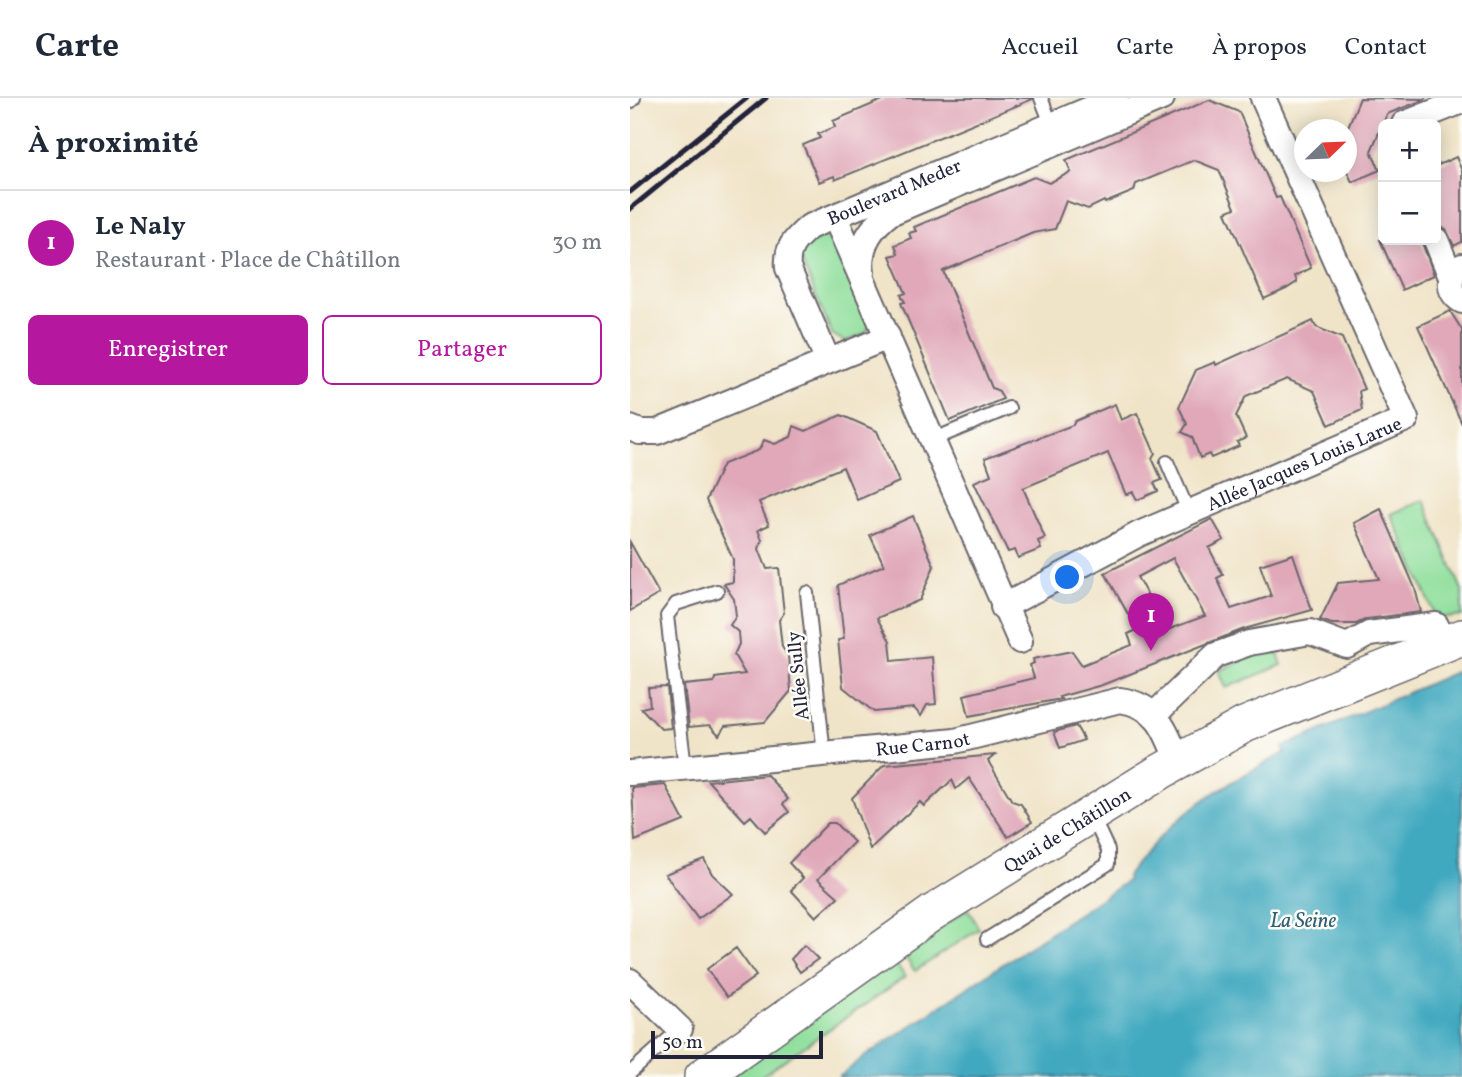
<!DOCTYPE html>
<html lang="fr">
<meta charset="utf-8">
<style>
body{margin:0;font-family:Vollkorn,serif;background:#f6f6f7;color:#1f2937}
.controls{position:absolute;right:21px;top:21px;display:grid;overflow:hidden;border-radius:10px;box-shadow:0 4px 18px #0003}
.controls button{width:63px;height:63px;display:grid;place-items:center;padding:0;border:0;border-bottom:2px solid #e0e1e3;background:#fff;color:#1f2937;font:35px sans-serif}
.compass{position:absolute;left:664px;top:21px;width:63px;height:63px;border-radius:50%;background:#fff;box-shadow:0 4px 18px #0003;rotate:67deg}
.scale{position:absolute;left:21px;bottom:18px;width:172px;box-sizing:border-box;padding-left:7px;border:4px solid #22223b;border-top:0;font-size:19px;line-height:24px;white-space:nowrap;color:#22223b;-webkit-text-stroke:5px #fdfcf7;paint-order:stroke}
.you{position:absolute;left:438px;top:480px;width:24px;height:24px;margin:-18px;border:5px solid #fff;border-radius:50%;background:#1a73e8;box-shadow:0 0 0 10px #1a73e833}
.badge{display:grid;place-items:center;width:46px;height:46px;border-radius:50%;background:#b5179e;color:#fff;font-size:23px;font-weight:700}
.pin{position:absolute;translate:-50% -58px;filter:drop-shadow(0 2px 4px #0008)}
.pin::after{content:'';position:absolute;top:37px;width:24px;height:21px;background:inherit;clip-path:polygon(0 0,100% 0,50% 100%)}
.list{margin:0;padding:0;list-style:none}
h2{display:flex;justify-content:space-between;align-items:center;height:91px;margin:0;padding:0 28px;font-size:30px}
h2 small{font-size:23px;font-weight:400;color:#747a83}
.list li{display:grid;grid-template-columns:46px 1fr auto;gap:21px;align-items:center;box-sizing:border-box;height:105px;padding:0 28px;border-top:2px solid #e0e1e3}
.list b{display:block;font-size:26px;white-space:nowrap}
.list p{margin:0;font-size:23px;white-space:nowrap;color:#747a83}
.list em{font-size:23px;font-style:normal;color:#747a83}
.actions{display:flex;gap:14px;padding:21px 28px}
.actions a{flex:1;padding:16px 0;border:2px solid #b5179e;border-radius:10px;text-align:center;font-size:24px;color:#b5179e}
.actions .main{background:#b5179e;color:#fff}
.map{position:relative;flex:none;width:832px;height:979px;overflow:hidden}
header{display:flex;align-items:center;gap:42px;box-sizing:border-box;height:98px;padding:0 35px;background:#fff;border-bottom:2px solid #e0e1e3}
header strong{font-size:33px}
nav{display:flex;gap:38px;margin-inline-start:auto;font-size:24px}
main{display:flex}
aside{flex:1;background:#fff}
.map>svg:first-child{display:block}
</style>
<header>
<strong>Carte</strong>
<nav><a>Accueil</a><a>Carte</a><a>À propos</a><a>Contact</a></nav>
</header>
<main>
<aside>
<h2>À proximité<small></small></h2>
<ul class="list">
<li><span class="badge">1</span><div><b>Le Naly</b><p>Restaurant · Place de Châtillon</p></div><em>30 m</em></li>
</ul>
<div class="actions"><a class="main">Enregistrer</a><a>Partager</a></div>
</aside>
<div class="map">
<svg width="832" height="979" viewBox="0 0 832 979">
<rect width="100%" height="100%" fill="#fdfcf7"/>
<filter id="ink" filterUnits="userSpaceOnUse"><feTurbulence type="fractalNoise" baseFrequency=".0143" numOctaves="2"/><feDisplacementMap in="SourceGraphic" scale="14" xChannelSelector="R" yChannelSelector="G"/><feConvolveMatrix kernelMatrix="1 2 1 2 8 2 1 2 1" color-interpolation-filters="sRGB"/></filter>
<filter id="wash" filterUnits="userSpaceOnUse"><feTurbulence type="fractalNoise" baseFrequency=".00686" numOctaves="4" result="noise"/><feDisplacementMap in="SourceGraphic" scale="28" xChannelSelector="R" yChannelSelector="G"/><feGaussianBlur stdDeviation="1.57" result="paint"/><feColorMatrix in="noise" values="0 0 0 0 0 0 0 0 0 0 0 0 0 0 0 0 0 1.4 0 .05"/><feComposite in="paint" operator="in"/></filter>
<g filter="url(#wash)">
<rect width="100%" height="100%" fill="#f0e4c8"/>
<!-- green -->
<path fill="#91df9d" stroke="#5a806c" stroke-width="2" d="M 193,137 L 203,139 L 241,227 L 235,236 L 215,244 L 202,236 L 170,160 L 170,152 L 182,139 Z
M 794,402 L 832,492 L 832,518 L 807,521 L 761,416 Z
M 646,550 L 652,567 L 596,590 L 589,573 L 632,553 Z
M 338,811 L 349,831 L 285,873 L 272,855 Z
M 263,861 L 275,879 L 130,979 L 99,979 Z"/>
<!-- water -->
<path fill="#40a9bf" stroke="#31667d" stroke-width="2" d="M 832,571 L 832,979 L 209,979 L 234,959 L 497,783 L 497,778 C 544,715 587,690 655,655 L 653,649 Z"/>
<g id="blocks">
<!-- building -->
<path fill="#e0a8b9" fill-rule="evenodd" d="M 257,0 L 402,0 L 403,1 L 205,82 L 204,78 L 189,84 L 173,47 L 190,40 L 188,36 L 205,29 L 203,23 Z
M 730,0 L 796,1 L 757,16 L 741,53 L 750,72 L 722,84 L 717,73 L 717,31 Z
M 579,2 L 609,14 L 646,100 L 650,99 L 681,170 L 665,178 L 667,184 L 656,191 L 634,201 L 596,114 L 605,110 L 589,72 L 564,62 L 506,86 L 504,93 L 475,105 L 474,103 L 458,111 L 436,103 L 425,131 L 403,135 L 313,173 L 362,290 L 369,293 L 373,301 L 320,323 L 271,205 L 275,204 L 271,197 L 276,195 L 260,158 L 268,156 L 265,147 L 281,140 L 279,135 L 286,133 L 284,129 L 404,79 L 419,85 L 441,74 L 436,62 Z
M 826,59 L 832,73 L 832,144 L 824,148 L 816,131 L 806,127 L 806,68 Z
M 750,142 L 791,142 L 804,177 L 772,192 Z
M 820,213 L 832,232 L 832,326 L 788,228 Z
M 683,223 L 686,229 L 712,240 L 734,291 L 729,293 L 732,312 L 699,327 L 684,293 L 657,281 L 616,298 L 606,318 L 616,340 L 607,344 L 609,348 L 581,360 L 579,356 L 570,360 L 562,339 L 552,334 L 557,326 L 549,309 L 566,272 L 585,264 L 586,267 Z
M 485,306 L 491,322 L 507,315 L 525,355 L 522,360 L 532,382 L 524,385 L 528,393 L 507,402 L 503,394 L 496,397 L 478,355 L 393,390 L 415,440 L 408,443 L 411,451 L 388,460 L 385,452 L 378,454 L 344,384 L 361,377 L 355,360 L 443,327 L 445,323 Z
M 211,317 L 247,333 L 269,384 L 227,402 L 213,369 L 129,404 L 139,427 L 128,432 L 132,442 L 129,451 L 137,471 L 149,470 L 154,515 L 149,522 L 152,549 L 158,558 L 161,593 L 135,624 L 95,628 L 89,637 L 80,627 L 59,629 L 54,587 L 84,584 L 85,580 L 115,576 L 104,557 L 109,546 L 108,534 L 100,527 L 106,518 L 104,501 L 94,486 L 103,484 L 103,461 L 76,402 L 93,366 L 129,352 L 134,342 L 145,346 L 161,339 L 164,328 L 176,333 Z
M 751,411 L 785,490 L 791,514 L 737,521 L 726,526 L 702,526 L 690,522 L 708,485 L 749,481 L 724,425 Z
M 283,418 L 304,468 L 290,502 L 247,520 L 260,543 L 262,563 L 302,559 L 306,606 L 297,607 L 291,618 L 284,610 L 244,614 L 213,589 L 208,542 L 214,541 L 208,487 L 254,467 L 240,437 Z
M 582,421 L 594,442 L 579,450 L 593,477 L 587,480 L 601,511 L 641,498 L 630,467 L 663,456 L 682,512 L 614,531 L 472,587 L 429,599 L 431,601 L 339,618 L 334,597 L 404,580 L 400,567 L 404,565 L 403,561 L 442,553 L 452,567 L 502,547 L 498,536 L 507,532 L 475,475 ZM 543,460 L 575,518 L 537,532 L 507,479 Z
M 0,444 L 29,496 L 0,513 Z
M 37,589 L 41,630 L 31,631 L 11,610 L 20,608 L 18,590 Z
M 446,628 L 454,642 L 430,650 L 424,634 Z
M 365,657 L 358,663 L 382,703 L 391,706 L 402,724 L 378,739 L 339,680 L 326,691 L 322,682 L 294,708 L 290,704 L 240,751 L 222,700 L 254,667 Z
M 137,677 L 158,701 L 153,706 L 159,714 L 135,734 L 121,718 L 115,723 L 78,683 Z
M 35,687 L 54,723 L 5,743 L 2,690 Z
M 198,725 L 205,725 L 224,744 L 188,781 L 208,799 L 186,819 L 161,792 L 173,780 L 159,765 Z
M 74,761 L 82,776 L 103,796 L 68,821 L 35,776 Z
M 174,847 L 188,861 L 170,874 L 161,861 Z
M 106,850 L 126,878 L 97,899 L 77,871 Z"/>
</g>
</g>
<g filter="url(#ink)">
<use href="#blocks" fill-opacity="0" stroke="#6a666c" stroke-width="2"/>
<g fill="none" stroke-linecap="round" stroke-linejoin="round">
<defs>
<path id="service" d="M 411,0 L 422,28
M 0,4 L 4,0
M 302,342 L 379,310
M 537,364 L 559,415
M 177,495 L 194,657
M 55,670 L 37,518 L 46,506 L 87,493
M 357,841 L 478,766 L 478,752 L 463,720
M 0,975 L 50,931"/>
<g id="minor">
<path d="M 774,26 L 832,3"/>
<path d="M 205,119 L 390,543"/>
<path d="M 806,142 L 821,179"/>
<path d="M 832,168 C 817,177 817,194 832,203"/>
<path d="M 232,174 C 228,149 240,130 260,115 L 532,0"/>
<path id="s1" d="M 198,263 L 158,170 C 156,150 164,142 179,129 L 486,0"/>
<path d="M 0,330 L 10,334 L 27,334 L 258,239"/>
<path id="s2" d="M 373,509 L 509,436 L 776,321 L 633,0"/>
<path d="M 525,616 L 586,557 L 619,545 L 680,534 L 717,548 L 739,536 L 806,527 L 814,546"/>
<path id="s3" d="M 0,675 L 325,643 L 490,602 C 527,607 536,632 548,664"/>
<path d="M 0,883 L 50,931"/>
</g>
<g id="secondary">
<path id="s4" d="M 72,979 L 302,815 L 530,674 L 614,627 L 832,539"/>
</g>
</defs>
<!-- service casing -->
<use href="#service" stroke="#6a666c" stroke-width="16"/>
<!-- minor casing -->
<use href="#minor" stroke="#6a666c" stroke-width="28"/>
<!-- secondary casing -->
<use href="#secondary" stroke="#6a666c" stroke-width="38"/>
<!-- service -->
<use href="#service" stroke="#fff" stroke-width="12"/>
<!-- minor -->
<use href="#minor" stroke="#fff" stroke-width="24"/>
<!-- secondary -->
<use href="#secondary" stroke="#fff" stroke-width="35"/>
<!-- rail -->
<path stroke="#22223b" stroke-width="5" d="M 0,94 L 117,0
M 0,111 L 136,0"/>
</g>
</g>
<g text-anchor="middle" stroke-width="5" stroke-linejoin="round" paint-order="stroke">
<!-- street labels -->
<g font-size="19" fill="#22223b" stroke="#fdfcf7">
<text dy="7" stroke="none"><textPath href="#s1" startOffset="242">Boulevard Meder</textPath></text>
<text dy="7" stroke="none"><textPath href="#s2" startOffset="334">Allée Jacques Louis Larue</textPath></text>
<text transform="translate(167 578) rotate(-96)" y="7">Allée Sully</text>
<text dy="7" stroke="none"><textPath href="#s3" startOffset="294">Rue Carnot</textPath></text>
<text dy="7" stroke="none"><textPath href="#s4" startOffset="441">Quai de Châtillon</textPath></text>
</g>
<!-- water labels -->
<g font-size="21" font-style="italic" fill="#305f76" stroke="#fdfcf7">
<text x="673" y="829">La Seine</text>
</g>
</g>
</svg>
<div class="controls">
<button>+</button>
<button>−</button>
</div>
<svg class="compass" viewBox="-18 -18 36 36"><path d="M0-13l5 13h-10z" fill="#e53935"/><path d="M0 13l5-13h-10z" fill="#747a83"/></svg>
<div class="scale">50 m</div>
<div class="you"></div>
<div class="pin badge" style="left:521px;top:553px">1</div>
</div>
</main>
